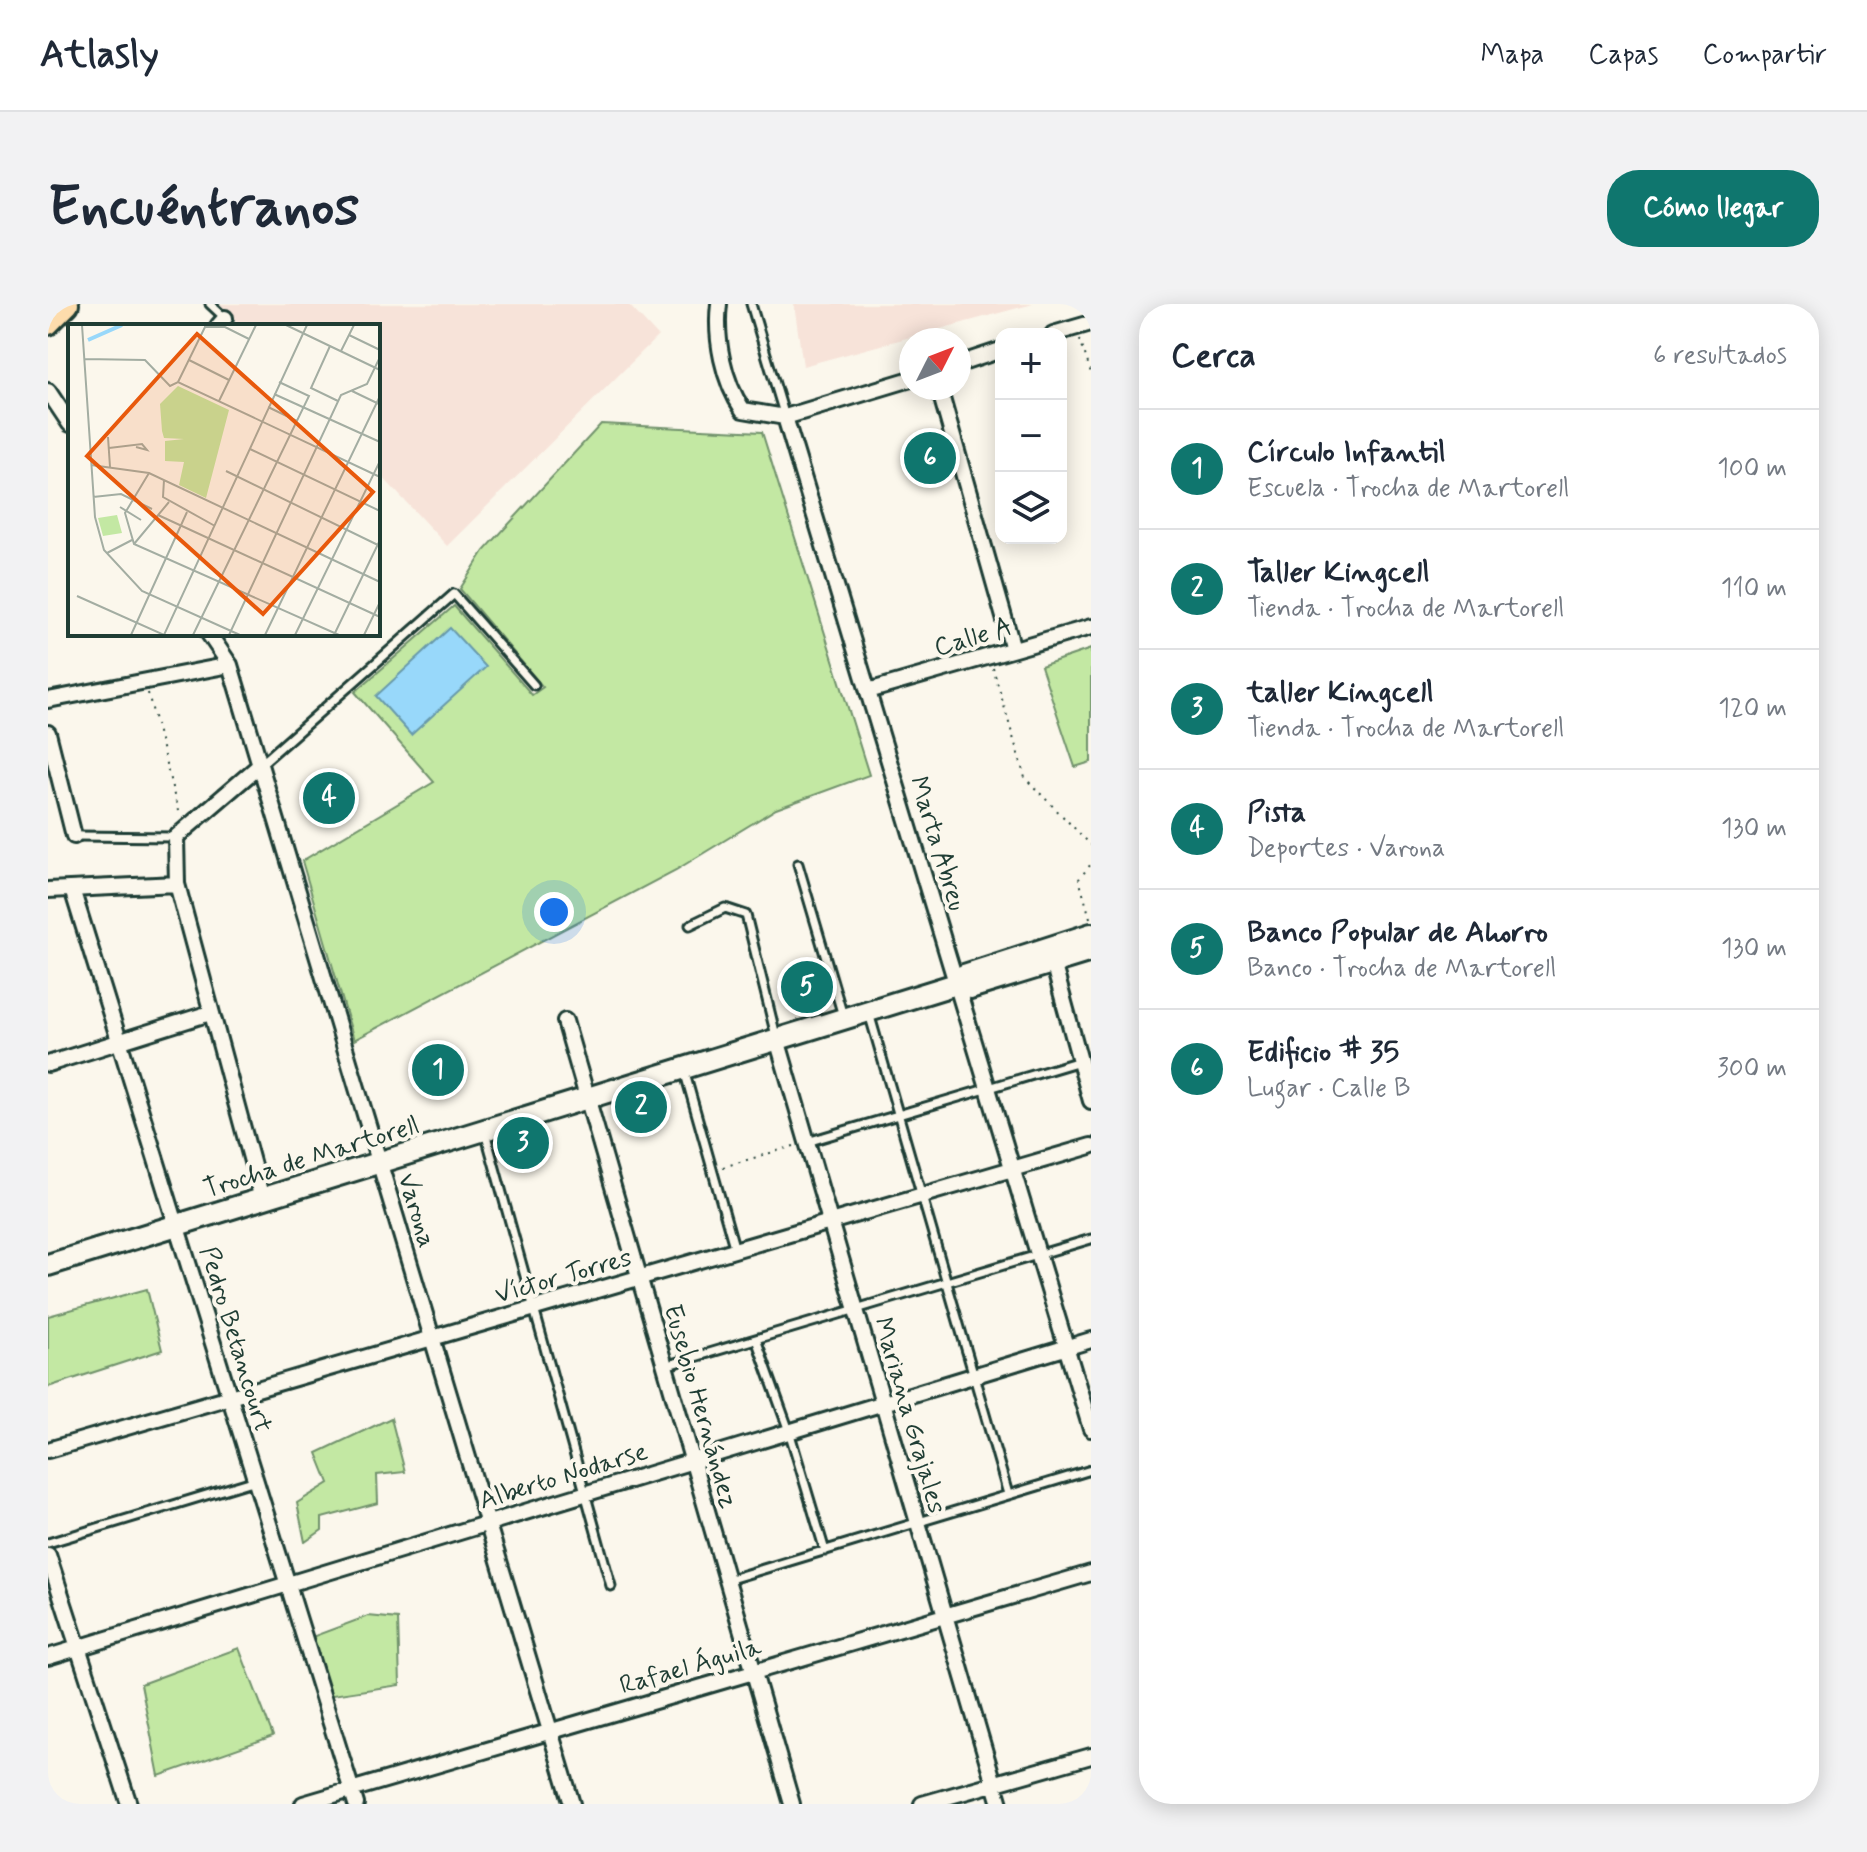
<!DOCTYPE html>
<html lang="es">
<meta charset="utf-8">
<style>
body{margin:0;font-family:Mynerve,sans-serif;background:#f2f2f3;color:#1f2937}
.controls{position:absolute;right:24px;top:24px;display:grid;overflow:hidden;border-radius:16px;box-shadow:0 4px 20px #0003}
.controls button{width:72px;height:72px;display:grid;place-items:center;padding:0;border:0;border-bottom:2px solid #e0e1e3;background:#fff;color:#1f2937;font:40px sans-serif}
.compass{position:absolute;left:851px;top:24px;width:72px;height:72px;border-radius:50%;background:#fff;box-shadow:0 4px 20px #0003;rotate:48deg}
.you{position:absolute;left:506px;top:608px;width:28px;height:28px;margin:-20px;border:6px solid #fff;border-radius:50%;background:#1a73e8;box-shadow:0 0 0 12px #1a73e833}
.badge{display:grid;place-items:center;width:52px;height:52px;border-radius:50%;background:#0f766e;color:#fff;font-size:26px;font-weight:700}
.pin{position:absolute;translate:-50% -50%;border:4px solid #fff;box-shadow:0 2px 8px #0006}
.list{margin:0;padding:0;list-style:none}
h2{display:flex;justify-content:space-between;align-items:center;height:104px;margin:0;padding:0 32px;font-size:34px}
h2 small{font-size:26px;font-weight:400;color:#747a83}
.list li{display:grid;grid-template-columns:52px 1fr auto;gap:24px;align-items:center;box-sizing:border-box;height:120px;padding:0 32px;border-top:2px solid #e0e1e3}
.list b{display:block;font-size:30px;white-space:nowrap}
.list p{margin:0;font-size:26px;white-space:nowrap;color:#747a83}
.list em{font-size:26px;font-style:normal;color:#747a83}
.icon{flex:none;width:44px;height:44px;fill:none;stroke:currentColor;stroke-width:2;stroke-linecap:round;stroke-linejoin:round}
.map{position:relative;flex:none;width:1043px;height:1500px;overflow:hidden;border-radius:32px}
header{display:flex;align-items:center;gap:48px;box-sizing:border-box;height:112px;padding:0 40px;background:#fff;border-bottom:2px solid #e0e1e3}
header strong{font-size:38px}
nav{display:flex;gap:44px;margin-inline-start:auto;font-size:28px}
.intro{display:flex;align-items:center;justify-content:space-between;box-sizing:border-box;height:192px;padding:0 48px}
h1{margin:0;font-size:56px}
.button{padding:20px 36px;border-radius:32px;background:#0f766e;color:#fff;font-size:28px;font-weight:700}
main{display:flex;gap:48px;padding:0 48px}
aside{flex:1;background:#fff;border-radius:32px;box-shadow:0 4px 20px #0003}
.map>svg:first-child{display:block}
</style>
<header>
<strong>Atlasly</strong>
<nav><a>Mapa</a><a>Capas</a><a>Compartir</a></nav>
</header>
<div class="intro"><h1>Encuéntranos</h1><a class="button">Cómo llegar</a></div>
<main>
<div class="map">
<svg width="1043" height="1500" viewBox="0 0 1043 1500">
<rect width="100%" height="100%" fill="#fbf7ec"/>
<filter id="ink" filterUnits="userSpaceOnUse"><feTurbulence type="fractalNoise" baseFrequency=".0125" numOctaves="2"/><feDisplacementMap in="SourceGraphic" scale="16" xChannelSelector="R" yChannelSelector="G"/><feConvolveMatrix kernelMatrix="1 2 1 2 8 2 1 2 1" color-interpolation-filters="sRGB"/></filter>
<g filter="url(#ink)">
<!-- built -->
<path fill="#f7e3d9" d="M 172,0 L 580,0 L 610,32 L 399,242 L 330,168 L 330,22 L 192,22 Z
M 746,0 L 985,0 L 755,62 Z"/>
<!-- green -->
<path fill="#c3e8a3" stroke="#71926c" stroke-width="2" d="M 553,120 L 714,128 L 821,471 L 728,505 L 628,566 L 306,736 L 254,557 L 386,478 L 307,388 L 406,302 L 484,391 L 495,383 L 412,285 L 436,247 Z
M 1043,345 L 1043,458 L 1027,463 L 993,362 Z
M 99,985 L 114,1046 L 0,1083 L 0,1012 Z
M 343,1114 L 357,1168 L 329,1171 L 330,1199 L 274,1214 L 274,1226 L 257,1238 L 249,1199 L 281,1179 L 269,1149 Z
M 320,1312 L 350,1315 L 352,1381 L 278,1392 L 261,1334 Z
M 191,1344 L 225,1432 L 111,1472 L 93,1380 Z"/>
<!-- water -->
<path fill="#98d8fa" stroke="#689aab" stroke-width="2" d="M 402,324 L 438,363 L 363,431 L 328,392 Z"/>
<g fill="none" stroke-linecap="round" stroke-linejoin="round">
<defs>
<path id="lane" d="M 162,0 L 177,14
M 703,0 L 737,113
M 213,460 L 406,290 L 486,381
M 27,532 L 128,533
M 750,560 L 795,712
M 642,621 L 677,604 L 698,611 L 728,732
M 821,709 L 960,1190
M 636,766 L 687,946
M 437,828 L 563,1282
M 759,838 L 1032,757
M 708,1035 L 741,1127 L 777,1247
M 617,1062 L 1043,935
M 0,1239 L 208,1176
M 679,1276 L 1043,1166"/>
<path id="street" d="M 671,0 C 667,34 675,77 695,106 L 737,113 L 863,75
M 170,22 L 177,14
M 1005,30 L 1043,19
M 911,60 L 953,46
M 891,84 L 965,345
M 0,87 L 22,120
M 737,113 L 1043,1125
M 161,330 L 182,361 L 524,1500
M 820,387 L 1043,323
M 0,396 L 182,361
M 0,429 L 26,532
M 212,461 L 128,533 L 129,580 L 214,895
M 24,585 L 308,1500
M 0,586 L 129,580
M 1003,651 L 1043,797
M 517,717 L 744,1500
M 729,735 L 952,1500
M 0,760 L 162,709
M 0,1146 L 1043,842
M 0,1251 L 81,1500
M 0,1353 L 1043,1036
M 255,1500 L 1043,1269
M 874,1500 L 1043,1452"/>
<path id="secondary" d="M 908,680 L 922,684 L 1043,647
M 0,961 L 908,680 L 916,671 L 1043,630"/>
<path id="primary" d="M 0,19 L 19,0"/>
</defs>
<!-- lane casing -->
<use href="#lane" stroke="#1f3d34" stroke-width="13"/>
<!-- street casing -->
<use href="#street" stroke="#1f3d34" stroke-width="20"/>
<!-- secondary casing -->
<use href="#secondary" stroke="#1f3d34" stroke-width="26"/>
<!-- primary casing -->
<use href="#primary" stroke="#1f3d34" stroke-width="28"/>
<!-- path -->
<path stroke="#1f3d34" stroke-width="2" stroke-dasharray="2 6" stroke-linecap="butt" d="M 1032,35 L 1043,69
M 945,364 L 977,474 L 1043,541
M 100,389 L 131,511
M 1042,614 L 1031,575 L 1043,560
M 675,863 L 746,842"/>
<!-- lane -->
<use href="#lane" stroke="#fbf7ec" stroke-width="7"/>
<!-- street -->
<use href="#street" stroke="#fbf7ec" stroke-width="14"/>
<!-- secondary -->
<use href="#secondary" stroke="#fbf7ec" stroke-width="20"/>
<!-- primary -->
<use href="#primary" stroke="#fddcac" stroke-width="22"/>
</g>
</g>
<g text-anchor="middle" stroke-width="8" stroke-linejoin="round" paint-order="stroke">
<!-- street labels -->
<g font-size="26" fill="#1f3d34" stroke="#fbf7ec">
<text transform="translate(925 332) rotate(-16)" y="9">Calle A</text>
<text transform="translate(891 539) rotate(73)" y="9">Marta Abreu</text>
<text transform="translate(263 852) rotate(-17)" y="9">Trocha de Martorell</text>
<text transform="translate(370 906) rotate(73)" y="9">Varona</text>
<text transform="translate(515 971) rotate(-16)" y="9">Víctor Torres</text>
<text transform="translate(189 1035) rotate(73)" y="9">Pedro Betancourt</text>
<text transform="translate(654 1102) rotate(74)" y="9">Eusebio Hernández</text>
<text transform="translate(863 1111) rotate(74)" y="9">Mariana Grajales</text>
<text transform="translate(515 1171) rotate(-17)" y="9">Alberto Nodarse</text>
<text transform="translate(642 1361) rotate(-16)" y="9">Rafael Águila</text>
</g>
</g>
<!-- overview -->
<g transform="translate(20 20)">
<rect width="312" height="312" fill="#fbf7ec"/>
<path d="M 110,62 L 161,86 L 138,174 L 111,161 L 116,138 L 97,137 L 97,117 L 116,115 L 96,114 L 94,107 L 92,80 ZM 49,191 L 54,209 L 35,212 L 30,194 Z" fill="#c3e8a3"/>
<path fill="none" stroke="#98d8fa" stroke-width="4" d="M 20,16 L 54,1"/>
<path fill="none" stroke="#a3ada2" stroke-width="2" d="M 14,1 L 27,193 L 36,226 L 74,267 L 172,311M 218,1 L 312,46M 136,3 L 157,3 L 181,15M 281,11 L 312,26M 262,22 L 243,64 L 270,77M 273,27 L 286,1M 16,35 L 77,36 L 102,62 L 110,58 L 312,153M 121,36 L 161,56M 110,58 L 138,1M 284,67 L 311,80M 206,70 L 312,118M 151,77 L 188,1M 200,83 L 229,97M 40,113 L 42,143M 41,124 L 74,120 L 79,126 L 68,123M 182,125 L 312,187M 23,141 L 81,149 L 312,258M 158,147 L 312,222M 81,149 L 57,189 L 66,220 L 271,311M 96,156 L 95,173 L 147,202M 25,173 L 53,170 L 84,185M 52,183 L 73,196M 90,191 L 312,293M 66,220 L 101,178M 39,229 L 64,216M 9,272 L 96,311 L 239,1M 63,311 L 119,188M 125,311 L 241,72 L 211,58M 161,311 L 273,71 L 299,60 L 312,33M 197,311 L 312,72M 227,311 L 312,137M 266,311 L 312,216M 296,311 L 312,278"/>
<path fill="#e8590c" fill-opacity="0.15" stroke="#e8590c" stroke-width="4" d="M 129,10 L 305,168 L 195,290 L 19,132 Z"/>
<rect width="312" height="312" fill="none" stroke="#1f3d34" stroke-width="4"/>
</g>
</svg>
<div class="controls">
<button>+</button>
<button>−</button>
<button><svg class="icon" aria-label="layers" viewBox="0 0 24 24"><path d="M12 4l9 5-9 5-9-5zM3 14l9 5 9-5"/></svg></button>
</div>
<svg class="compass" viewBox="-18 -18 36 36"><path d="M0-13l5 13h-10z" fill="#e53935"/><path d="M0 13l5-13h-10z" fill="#747a83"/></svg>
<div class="you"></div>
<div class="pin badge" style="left:390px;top:766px">1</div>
<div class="pin badge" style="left:593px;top:803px">2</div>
<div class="pin badge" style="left:475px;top:839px">3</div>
<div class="pin badge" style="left:281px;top:494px">4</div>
<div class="pin badge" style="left:759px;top:683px">5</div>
<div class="pin badge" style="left:882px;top:154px">6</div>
</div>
<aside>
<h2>Cerca<small>6 resultados</small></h2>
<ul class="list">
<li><span class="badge">1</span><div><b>Círculo Infantil</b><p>Escuela · Trocha de Martorell</p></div><em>100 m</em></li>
<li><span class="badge">2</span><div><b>Taller Kingcell</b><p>Tienda · Trocha de Martorell</p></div><em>110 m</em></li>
<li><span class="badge">3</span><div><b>taller Kingcell</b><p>Tienda · Trocha de Martorell</p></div><em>120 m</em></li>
<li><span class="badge">4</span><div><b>Pista</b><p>Deportes · Varona</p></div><em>130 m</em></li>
<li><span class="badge">5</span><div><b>Banco Popular de Ahorro</b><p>Banco · Trocha de Martorell</p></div><em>130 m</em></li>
<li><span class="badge">6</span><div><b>Edificio # 35</b><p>Lugar · Calle B</p></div><em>300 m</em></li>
</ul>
</aside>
</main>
